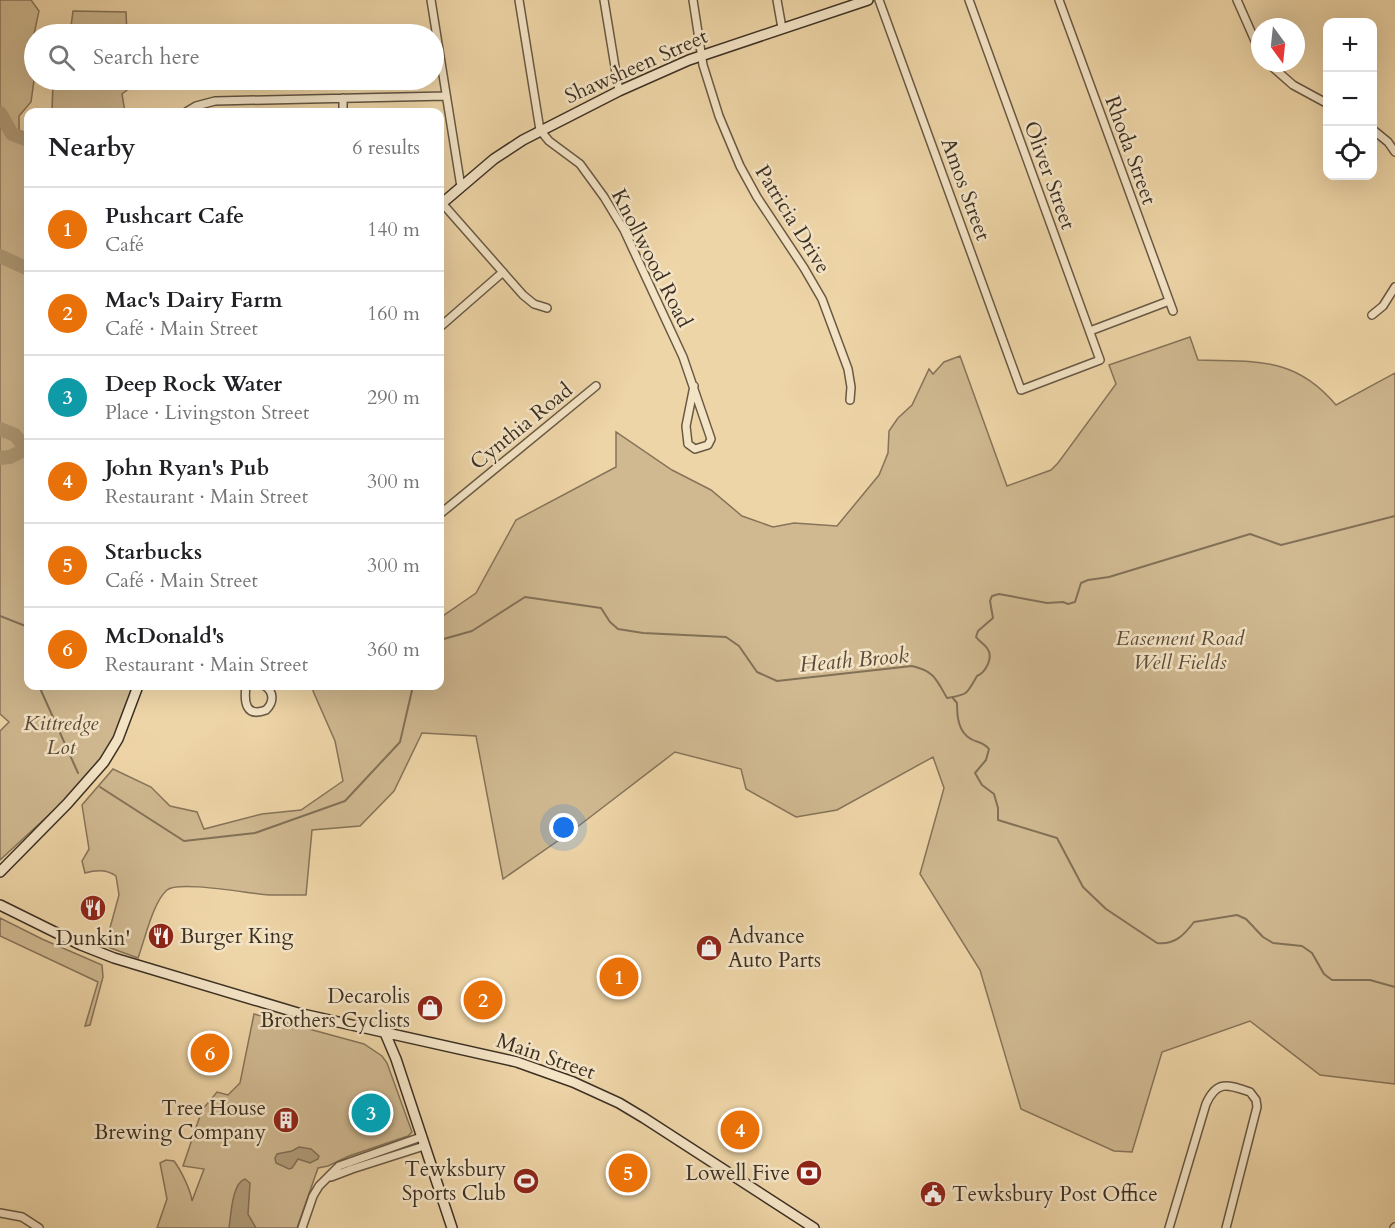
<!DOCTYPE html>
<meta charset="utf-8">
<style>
body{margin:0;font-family:Cardo,serif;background:#f2f2f2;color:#202124}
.controls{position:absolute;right:18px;top:18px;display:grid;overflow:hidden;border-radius:12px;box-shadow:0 6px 24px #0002}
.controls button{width:54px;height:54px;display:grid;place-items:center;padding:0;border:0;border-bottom:2px solid #e0e0e0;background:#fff;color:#202124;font:30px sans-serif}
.compass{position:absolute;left:1251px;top:18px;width:54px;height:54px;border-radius:50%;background:#fff;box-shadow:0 6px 24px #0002;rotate:165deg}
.you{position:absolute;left:564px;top:828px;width:21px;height:21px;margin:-15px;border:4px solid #fff;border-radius:50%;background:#1a73e8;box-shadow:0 0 0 9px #1a73e833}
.badge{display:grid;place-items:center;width:39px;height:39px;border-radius:50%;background:#111827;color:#fff;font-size:20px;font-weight:700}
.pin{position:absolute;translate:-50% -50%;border:3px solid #fff;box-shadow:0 2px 6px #0006}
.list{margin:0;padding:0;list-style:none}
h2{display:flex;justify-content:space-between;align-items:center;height:78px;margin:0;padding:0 24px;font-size:26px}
h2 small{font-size:20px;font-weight:400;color:#757577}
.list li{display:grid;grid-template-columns:39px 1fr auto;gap:18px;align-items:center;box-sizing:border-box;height:84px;padding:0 24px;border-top:2px solid #e0e0e0}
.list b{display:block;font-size:22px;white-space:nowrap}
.list p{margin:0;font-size:20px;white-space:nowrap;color:#757577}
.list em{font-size:20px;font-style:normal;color:#757577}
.icon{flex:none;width:33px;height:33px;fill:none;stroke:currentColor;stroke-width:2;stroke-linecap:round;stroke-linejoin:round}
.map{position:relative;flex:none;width:1395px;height:1228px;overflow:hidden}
.search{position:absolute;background:#fff;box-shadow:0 6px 24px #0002;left:24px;top:24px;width:420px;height:66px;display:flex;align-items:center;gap:15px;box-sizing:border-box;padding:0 21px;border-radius:33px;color:#757577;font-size:22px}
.panel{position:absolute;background:#fff;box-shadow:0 6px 24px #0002;left:24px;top:108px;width:420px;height:582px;border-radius:12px}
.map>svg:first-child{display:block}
</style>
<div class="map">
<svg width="1395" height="1228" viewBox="0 0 1395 1228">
<rect width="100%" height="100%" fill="#eed5a7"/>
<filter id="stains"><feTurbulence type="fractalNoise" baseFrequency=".00333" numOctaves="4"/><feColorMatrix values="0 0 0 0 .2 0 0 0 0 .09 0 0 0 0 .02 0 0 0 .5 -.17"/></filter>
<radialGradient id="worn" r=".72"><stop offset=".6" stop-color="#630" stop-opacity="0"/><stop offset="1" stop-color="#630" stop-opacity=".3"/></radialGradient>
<!-- green -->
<path fill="#d0b991" stroke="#86745a" stroke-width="1.5" d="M 0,0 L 31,0 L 39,11 L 34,34 L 34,80 L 31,102 L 19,116 L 19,130 L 25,133 L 28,118 L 28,686 L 135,686 L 127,724 L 91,780 L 54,816 L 51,813 L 0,860 L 0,731 L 9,722 L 0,714 Z
M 73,11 L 126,12 L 127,34 L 70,34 Z
M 53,80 L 130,80 L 131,87 L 122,94 L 125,112 L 52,112 Z
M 1190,337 L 1198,360 C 1256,362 1295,356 1336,405 L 1395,373 L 1395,1084 L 1320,1075 L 1250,1021 L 1162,1052 L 1132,1152 L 1114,1151 L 1021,1109 L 980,970 L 920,874 L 944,788 L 933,757 L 837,810 L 796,817 L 746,789 L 741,769 L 675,752 L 572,831 L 503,879 L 476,736 L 422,733 L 394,791 L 360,826 L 312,830 L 306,895 C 294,895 281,895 269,895 C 251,894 178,880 167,890 C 153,902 145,939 138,958 L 105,946 L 119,895 L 116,876 C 107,869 95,870 85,873 L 82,861 L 89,849 L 82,805 L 113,769 L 151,787 L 170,806 L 197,812 L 204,829 L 262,814 L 301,810 L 343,781 L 335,741 L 313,691 L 314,686 L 440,686 L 440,618 L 476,593 L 516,520 L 616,467 L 616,432 L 672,470 L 711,490 L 742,516 L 773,527 L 794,523 L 837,526 L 879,475 L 888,453 L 889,431 L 898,418 L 912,405 L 929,369 L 933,374 L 944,362 L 960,356 L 1007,486 L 1051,470 L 1058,463 L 1116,384 L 1109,365 Z
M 0,918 L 42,939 L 102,965 L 103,977 L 90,1025 L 85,1026 L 98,982 L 0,936 Z
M 254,1014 L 364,1044 L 382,1056 L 387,1063 L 412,1132 L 408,1136 L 349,1156 L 328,1166 L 318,1168 L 297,1228 L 157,1228 L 167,1199 L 160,1163 L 166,1160 L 174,1161 C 181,1170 191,1191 192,1201 L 204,1169 L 183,1166 L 202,1110 L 217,1092 L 228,1095 L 240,1083 Z"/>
<!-- water -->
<path fill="#b19d7a" stroke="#827157" stroke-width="1.5" d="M 299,1147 L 311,1149 L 319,1156 L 318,1159 L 310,1163 L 298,1159 L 292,1168 L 289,1169 L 276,1163 L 275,1158 L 277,1154 L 292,1151 Z
M 245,1179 L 250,1183 L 248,1214 L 256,1228 L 229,1228 C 231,1215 232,1183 245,1179 Z"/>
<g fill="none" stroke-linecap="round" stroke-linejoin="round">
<!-- stream -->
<path stroke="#827157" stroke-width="2" d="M 0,616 L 28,627
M 440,640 L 472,631 L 525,597 L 601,608 L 610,622 L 618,629 L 643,633 L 726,637 L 739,646 L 757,672 L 777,681 L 912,666 C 934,671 936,679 947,698 C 969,694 966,695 977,676 C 986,672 994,657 987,648 C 984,644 979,641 976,637 L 978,631 L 993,618 L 990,601 L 992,596 L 999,594 L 1047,603 L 1063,602 L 1068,604 L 1075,602 L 1081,583 L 1088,580 L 1109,577 L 1250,534 L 1281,545 L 1395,516
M 39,686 L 78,773
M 952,697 L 957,703 C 957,716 958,732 971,739 C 978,743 984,742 989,749 L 986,760 L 975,773 L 982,785 L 994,794 L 998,808 L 998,820 L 1057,838 L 1083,887 L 1106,909 L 1157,943 C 1175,945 1184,935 1194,922 L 1237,915 L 1246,919 L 1263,937 L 1273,943 L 1302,946 L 1312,953 L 1324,974 L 1332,980 L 1370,980 L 1395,987
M 100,787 L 184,841 L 255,833 L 345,801 L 400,742 L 413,686"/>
<!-- river -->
<path stroke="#b19d7a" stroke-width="14" d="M 0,113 L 12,134 L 28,140
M 0,256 L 28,269
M 0,429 L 15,435 L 23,445 L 22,451 L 10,457 L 0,458"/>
<defs>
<path id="street" d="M 431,0 L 461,187
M 519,0 L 540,130 L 549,141 L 580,164 L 604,197 L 624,230 L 683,357 L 711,439 L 708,445 L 695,449 L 688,444 L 686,426 L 694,386
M 604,0 L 619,91
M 693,0 L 703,65 L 719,116 L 740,166 L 757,197 L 804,268 L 822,299 L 848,369 L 851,387 L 850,400
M 777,0 L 782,28
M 879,0 L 1021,390 L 1100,360 L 969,0
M 1059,0 L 1173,311
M 1237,0 L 1260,52
M 1268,63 L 1293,85 L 1328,104
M 186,112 L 196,106 L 215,101 L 446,96
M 343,112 L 343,98
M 1372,129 L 1388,142 L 1395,152
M 442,203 L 523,295 L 534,304 L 547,308
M 1372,315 L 1383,306 L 1395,287
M 440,327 L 503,272
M 1090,331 L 1169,301
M 440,514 L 596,386
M 246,686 C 244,701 245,718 266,710 C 274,702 274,692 265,686
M 331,1177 L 352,1169 L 424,1146
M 0,1213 L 22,1217 L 39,1228
M 302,1228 L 313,1196 L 319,1186 L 339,1166 L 421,1137
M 1169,1228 L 1206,1104 C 1217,1079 1229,1085 1250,1092 L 1256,1100 L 1257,1107 L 1226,1228
M 1394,1228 L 1395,1227"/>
<path id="secondary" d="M 440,205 L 494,159 L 523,140 L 619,91 L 689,60 L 868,0
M 0,872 L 67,804 L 104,762 L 118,739 L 138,686
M 0,905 L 81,945 L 114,958 L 298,1013 L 517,1062 L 573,1082 L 619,1103 L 644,1118 L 814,1228
M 385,1033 L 396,1059 L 452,1228"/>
</defs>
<!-- street casing -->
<use href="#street" stroke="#685944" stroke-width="10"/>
<!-- secondary casing -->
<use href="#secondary" stroke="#3c3023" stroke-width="12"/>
<!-- street -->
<use href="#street" stroke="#f4e4c6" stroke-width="7"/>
<!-- secondary -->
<use href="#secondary" stroke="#f4e4c6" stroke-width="9"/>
</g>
<!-- icons -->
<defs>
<symbol id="restaurant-disc" viewBox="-11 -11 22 22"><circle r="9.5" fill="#8f2418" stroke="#f4e4c6"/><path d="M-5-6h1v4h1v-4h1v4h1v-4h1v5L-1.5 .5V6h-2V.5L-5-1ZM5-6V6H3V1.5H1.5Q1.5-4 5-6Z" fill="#fff"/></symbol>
<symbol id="shop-disc" viewBox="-11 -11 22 22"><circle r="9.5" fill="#8f2418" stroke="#f4e4c6"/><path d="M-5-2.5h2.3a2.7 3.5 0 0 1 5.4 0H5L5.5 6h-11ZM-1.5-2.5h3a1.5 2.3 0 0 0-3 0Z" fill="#fff"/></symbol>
<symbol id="building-disc" viewBox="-11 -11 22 22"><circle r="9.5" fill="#8f2418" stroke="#f4e4c6"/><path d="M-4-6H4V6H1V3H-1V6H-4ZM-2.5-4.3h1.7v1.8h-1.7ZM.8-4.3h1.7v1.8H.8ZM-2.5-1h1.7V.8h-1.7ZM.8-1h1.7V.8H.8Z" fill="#fff"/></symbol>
<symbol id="bank-disc" viewBox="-11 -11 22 22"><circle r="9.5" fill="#8f2418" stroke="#f4e4c6"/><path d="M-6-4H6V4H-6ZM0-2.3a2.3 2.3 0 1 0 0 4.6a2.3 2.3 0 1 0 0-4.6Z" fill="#fff"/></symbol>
<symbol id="stadium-disc" viewBox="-11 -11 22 22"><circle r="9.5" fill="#8f2418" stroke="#f4e4c6"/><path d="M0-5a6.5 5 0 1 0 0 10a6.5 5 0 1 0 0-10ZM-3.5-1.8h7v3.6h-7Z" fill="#fff"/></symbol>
<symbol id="civic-disc" viewBox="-11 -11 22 22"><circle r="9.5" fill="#8f2418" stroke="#f4e4c6"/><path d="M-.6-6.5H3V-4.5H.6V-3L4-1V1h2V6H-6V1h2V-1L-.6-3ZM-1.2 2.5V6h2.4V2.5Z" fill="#fff"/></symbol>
</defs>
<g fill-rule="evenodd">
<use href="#restaurant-disc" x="78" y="893" width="30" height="30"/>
<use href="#restaurant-disc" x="146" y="921" width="30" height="30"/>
<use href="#shop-disc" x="694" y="933" width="30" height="30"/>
<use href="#shop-disc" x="415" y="993" width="30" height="30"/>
<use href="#building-disc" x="271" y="1105" width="30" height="30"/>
<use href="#bank-disc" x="794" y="1158" width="30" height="30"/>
<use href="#stadium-disc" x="511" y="1166" width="30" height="30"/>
<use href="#civic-disc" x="918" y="1179" width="30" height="30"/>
</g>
<g text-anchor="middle" stroke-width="5" stroke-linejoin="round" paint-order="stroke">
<!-- street labels -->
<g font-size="21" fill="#3c3023" stroke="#f4e4c6">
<text transform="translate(636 66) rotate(-24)" y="7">Shawsheen Street</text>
<text transform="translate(1131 150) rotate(70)" y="7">Rhoda Street</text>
<text transform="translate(1050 175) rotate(70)" y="7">Oliver Street</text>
<text transform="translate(966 189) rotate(70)" y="7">Amos Street</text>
<text transform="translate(793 219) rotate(58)" y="7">Patricia Drive</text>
<text transform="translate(652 258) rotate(63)" y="7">Knollwood Road</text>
<text transform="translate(521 426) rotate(-39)" y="7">Cynthia Road</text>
<text transform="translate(546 1056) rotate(19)" y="7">Main Street</text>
</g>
<!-- park labels -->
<g font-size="21" font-style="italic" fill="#5a4b39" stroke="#f4e4c6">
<text x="1180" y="645">Easement Road<tspan x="1180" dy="24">Well Fields</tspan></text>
<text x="61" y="730">Kittredge<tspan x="61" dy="24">Lot</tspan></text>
</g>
<!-- poi labels -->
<g font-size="21" fill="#3c3023" stroke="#f4e4c6" text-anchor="end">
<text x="180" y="943" text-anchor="start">Burger King</text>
<text x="728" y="943" text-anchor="start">Advance<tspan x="728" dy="24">Auto Parts</tspan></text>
<text x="93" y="945" text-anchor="middle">Dunkin'</text>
<text x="410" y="1003">Decarolis<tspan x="410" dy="24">Brothers Cyclists</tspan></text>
<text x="266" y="1115">Tree House<tspan x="266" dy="24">Brewing Company</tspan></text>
<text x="506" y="1176">Tewksbury<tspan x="506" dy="24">Sports Club</tspan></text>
<text x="790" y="1180">Lowell Five</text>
<text x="952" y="1201" text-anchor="start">Tewksbury Post Office</text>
</g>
<!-- water labels -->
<g font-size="22" font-style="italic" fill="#594b39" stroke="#f4e4c6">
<text transform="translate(854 659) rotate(-5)" y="8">Heath Brook</text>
</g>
</g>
<rect width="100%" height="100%" filter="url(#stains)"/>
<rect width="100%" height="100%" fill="url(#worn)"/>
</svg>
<div class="controls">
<button>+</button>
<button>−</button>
<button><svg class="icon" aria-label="locate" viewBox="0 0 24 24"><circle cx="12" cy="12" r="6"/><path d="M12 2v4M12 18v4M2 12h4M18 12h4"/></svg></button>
</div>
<svg class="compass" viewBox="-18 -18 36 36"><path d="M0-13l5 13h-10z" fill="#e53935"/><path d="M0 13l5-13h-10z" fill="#757577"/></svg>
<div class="you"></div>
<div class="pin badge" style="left:619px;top:977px;background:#e8710a">1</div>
<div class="pin badge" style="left:483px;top:1000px;background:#e8710a">2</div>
<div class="pin badge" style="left:371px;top:1113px;background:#0f9aa8">3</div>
<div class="pin badge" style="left:740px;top:1130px;background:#e8710a">4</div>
<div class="pin badge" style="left:628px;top:1173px;background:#e8710a">5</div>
<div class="pin badge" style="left:210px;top:1053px;background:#e8710a">6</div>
<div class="search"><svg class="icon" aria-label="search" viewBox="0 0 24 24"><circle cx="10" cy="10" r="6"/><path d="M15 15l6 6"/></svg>Search here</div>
<section class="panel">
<h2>Nearby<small>6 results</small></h2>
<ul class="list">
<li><span class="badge" style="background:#e8710a">1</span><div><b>Pushcart Cafe</b><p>Café</p></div><em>140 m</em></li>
<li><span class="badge" style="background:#e8710a">2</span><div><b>Mac's Dairy Farm</b><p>Café · Main Street</p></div><em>160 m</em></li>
<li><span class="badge" style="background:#0f9aa8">3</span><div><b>Deep Rock Water</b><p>Place · Livingston Street</p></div><em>290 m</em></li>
<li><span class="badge" style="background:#e8710a">4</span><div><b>John Ryan's Pub</b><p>Restaurant · Main Street</p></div><em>300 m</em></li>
<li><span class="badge" style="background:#e8710a">5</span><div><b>Starbucks</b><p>Café · Main Street</p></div><em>300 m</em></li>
<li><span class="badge" style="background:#e8710a">6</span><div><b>McDonald's</b><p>Restaurant · Main Street</p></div><em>360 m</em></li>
</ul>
</section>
</div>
